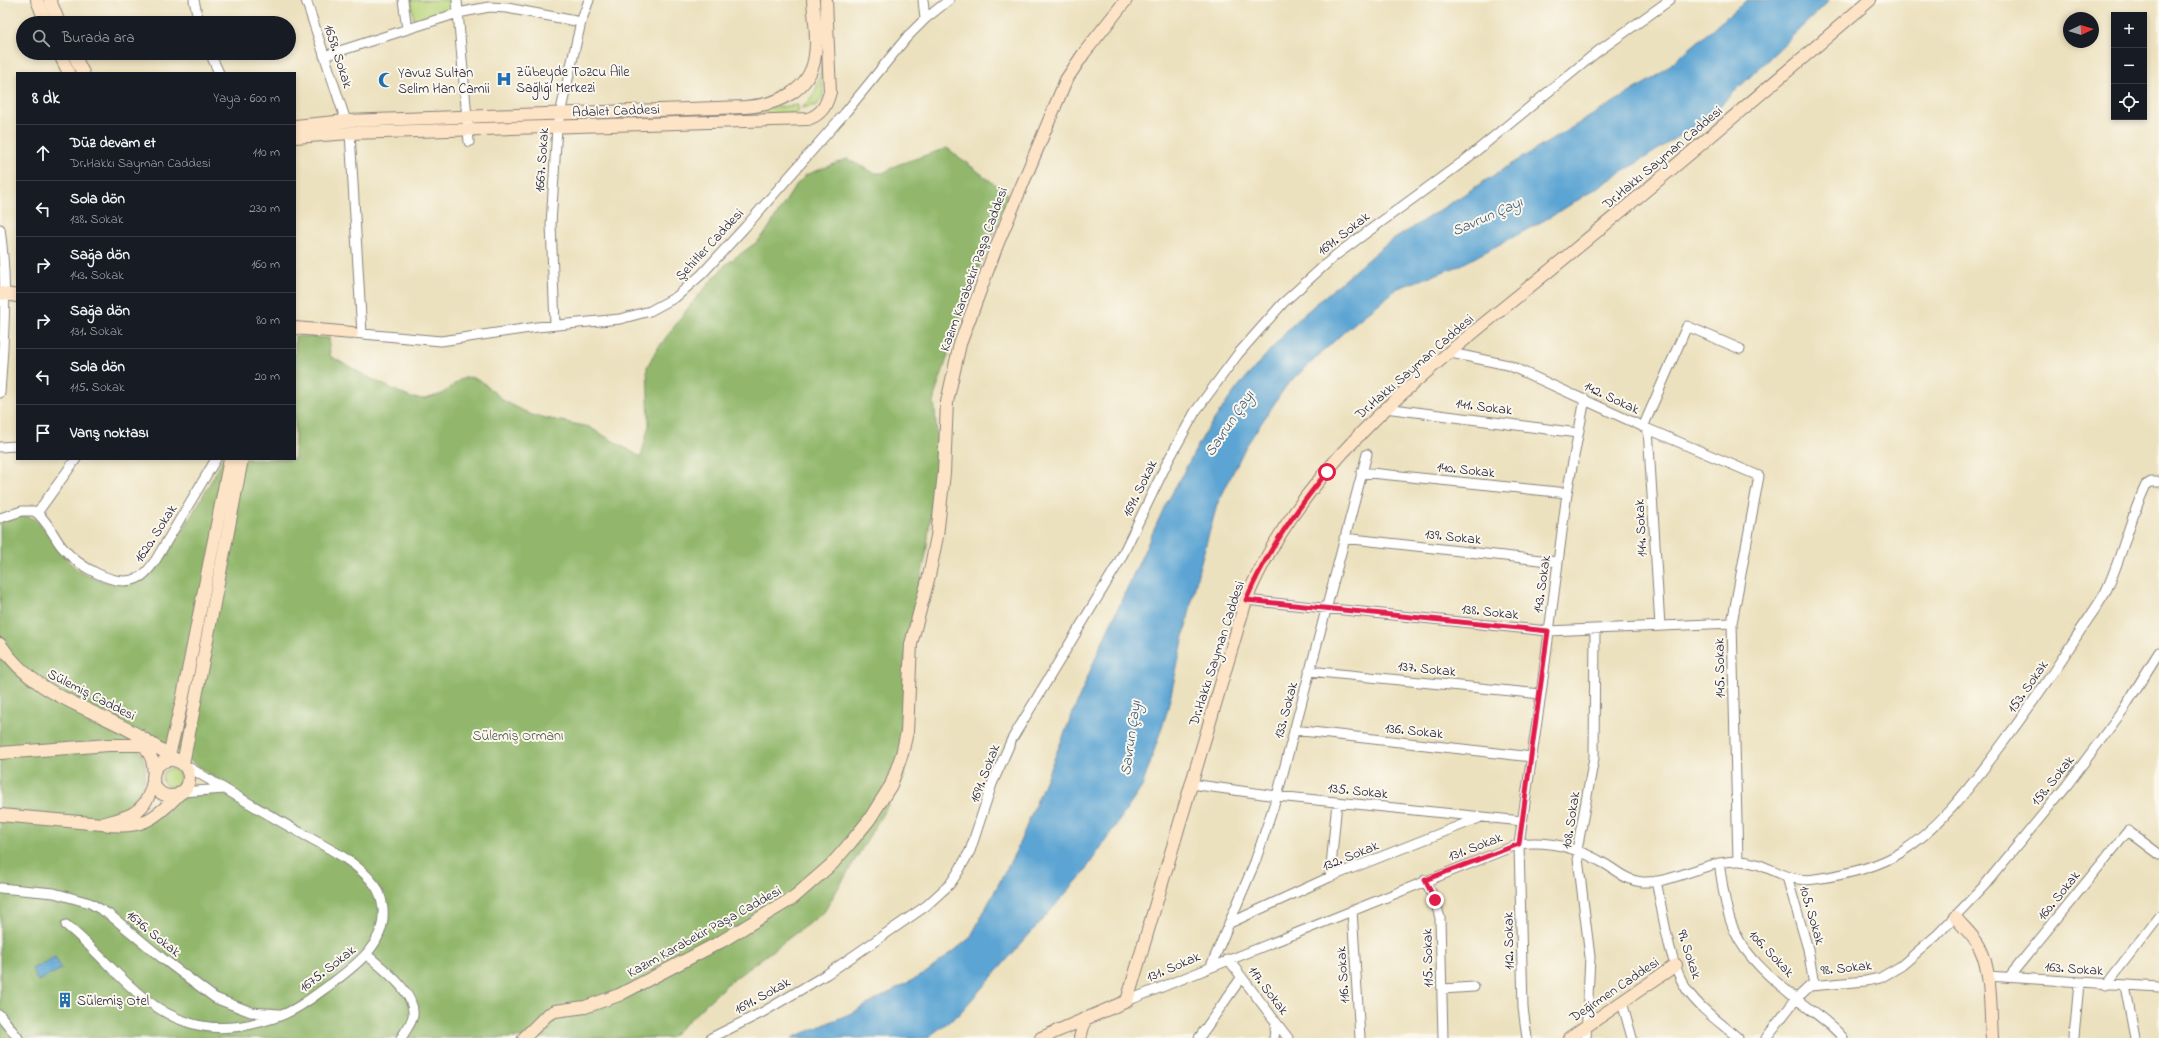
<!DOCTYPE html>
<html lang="tr">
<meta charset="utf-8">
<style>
body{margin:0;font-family:"Indie Flower",sans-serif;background:#20242c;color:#f1f3f6}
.controls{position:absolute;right:12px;top:12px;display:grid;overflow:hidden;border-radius:0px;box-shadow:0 2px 6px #0003}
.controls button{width:36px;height:36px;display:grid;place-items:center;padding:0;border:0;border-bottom:1px solid #363941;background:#171b24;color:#f1f3f6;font:20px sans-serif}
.compass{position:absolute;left:2063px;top:12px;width:36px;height:36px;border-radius:50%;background:#171b24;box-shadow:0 2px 6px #0003;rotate:86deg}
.stop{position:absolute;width:12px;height:12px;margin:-9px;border:3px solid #e11d48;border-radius:50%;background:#fff}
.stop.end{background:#e11d48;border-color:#fff;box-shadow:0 1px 4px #0008}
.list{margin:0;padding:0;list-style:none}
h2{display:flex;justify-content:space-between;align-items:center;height:52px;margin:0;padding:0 16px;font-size:17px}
h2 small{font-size:13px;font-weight:400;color:#9ea1a6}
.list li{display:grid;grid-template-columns:26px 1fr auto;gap:12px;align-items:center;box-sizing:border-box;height:56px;padding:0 16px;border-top:1px solid #363941}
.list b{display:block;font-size:15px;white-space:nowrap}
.list p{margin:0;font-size:13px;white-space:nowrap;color:#9ea1a6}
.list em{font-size:13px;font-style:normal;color:#9ea1a6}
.icon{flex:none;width:22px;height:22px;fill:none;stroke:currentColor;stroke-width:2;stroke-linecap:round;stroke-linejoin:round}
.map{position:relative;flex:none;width:2159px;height:1038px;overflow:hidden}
.search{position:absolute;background:#171b24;box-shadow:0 2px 6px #0003;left:16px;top:16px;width:280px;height:44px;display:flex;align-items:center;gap:10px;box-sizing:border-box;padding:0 14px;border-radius:22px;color:#9ea1a6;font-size:15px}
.panel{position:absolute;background:#171b24;box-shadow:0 2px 6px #0003;left:16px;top:72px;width:280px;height:388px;border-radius:0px}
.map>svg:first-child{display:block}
</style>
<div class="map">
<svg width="2159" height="1038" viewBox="0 0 2159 1038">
<rect width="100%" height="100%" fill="#fbf7ec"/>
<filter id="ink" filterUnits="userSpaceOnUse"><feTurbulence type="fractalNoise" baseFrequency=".025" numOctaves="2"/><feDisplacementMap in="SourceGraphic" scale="8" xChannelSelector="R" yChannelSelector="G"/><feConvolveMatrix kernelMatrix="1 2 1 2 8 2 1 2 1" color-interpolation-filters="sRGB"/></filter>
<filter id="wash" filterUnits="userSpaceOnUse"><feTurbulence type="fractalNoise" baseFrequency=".012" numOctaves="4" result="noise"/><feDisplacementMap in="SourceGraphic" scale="16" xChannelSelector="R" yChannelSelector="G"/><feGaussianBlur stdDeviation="0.9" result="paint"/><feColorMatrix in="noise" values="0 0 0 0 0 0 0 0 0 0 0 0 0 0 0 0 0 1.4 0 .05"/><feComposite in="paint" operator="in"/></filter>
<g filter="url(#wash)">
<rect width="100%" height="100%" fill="#ece1be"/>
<!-- green -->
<path fill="#b9d67c" stroke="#6e7c5c" d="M 411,0 L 451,0 L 452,8 L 414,21 Z
M 818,0 L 820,0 L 823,97 L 817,105 L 801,108 C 831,89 820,31 818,0 Z
M 798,105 L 798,113 L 584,121 L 583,118 L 723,113 Z
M 550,120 L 550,122 L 368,127 L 368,125 Z
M162 778a9 9 0 1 1 18 0a9 9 0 1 1-18 0Z"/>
<!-- forest -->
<path fill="#92b76c" stroke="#5a6c54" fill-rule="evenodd" d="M 947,148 L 1009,195 L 972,284 L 934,397 L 938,451 L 926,554 L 905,656 L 904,778 L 824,912 L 726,985 L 670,1038 L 0,1038 L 0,523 C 10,519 21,512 32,518 C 49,527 62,560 81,572 C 98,583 126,587 145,579 C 160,572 215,478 222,459 L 295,459 L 295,336 L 329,338 L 330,356 L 370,378 L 411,398 L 425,399 L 442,394 L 461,379 L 470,377 L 480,380 L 504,401 L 532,415 L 589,427 L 641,457 L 649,425 L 647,367 L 655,352 L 692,303 L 725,265 L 757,242 L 766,232 L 796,185 L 806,175 L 847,159 L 874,173 L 883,173 L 897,165 ZM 146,730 L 218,780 L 211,794 L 189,796 L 180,799 L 149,823 L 133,809 C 142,802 148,769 144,759 C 141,752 136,746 132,740 Z"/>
<!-- water -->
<path fill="#5ca4d3" stroke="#3f6387" d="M 1747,0 L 1830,0 L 1705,120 L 1554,215 L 1459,266 L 1398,288 L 1345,331 L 1286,386 L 1246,446 L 1217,505 L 1199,569 L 1167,712 L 1142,787 L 1082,875 L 958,1015 L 927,1038 L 792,1038 L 854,1012 L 927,972 L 970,938 L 1017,849 L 1100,647 L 1164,508 L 1206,431 L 1237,388 L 1296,321 L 1382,247 L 1505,168 L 1657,76 Z
M 55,957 L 61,969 L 38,981 L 32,969 Z"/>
</g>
<g filter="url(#ink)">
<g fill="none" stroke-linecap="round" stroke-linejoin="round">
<defs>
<path id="street" d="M 194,0 L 199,23
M 306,0 L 346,121
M 403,0 L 407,29
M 457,0 L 469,142
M 923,0 L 925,19
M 210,53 L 219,73
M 324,56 L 458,13 L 489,7 L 507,8 L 581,22
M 350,133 L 362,334
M 0,229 C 8,284 4,338 0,393
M 555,325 L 551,224 L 557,127 L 581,22 L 589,0
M 352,333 L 441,341 L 537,327 L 620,319 L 650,311 L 676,297 L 702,274 L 746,226 L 845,113 L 907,37 L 925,19 L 949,0
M 1451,353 L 1508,365 L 1648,429 L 1759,476 L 1732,623 L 1738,861
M 1385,408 L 1578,433
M 1643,427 L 1687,326 L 1740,349
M 1648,429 L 1660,626
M 0,447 L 17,446
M 1361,472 L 1567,493
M 37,513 L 76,459
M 0,518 L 22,511 L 34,511 C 47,519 53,536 62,547 C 77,565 115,589 138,578 C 146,575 150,567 155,561 L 216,459
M 1344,538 L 1558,562
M 1246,600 L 1548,631 L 1732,623
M 1309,671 L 1541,694
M 1294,730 L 1532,757
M 1191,784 L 1277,796 L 1522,821
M 181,792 L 225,789
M 1719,863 C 1723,886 1725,911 1735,932 C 1747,959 1776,982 1799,1001 C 1814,1013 1831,1023 1843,1038
M 1330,877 L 1337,802
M 1787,877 L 1808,949 L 1814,985
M 1425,880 L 1435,900 L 1440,918 L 1443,1038
M 1656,881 C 1663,912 1669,964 1687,990 C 1700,1009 1721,1023 1738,1038
M 0,888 L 54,893 L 90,903 L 110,915 L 162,958 L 215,998 L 251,1012 L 279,1014
M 1352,910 L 1360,1038
M 1230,923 L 1330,877 L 1479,818
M 66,925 C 107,957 137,1007 190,1023 C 218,1032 247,1027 274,1018 C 296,1011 313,997 331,984 C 356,965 386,944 383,909 C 382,900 380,891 374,884 C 356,861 326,847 301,833 C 261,811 222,787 183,764
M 367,955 C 382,968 416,992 413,1016 C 411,1024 405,1032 401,1038
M 1228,959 L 1288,1038
M 1211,966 L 1255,862 L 1277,796 L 1367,454
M 1987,976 L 2159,987
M 2009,977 L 2128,831 L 2159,854
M 2106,985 L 2159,916
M 2125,986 L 2135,1038
M 1442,989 L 1474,987
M 1127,1001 L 1519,844 C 1550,840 1578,848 1605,864 C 1617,871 1627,881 1642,882 C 1673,884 1705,861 1738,861 C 1767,861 1785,884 1815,879 C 1843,875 1876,868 1900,853 C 1940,828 1969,788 1997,751 C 2024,715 2050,678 2075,639 C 2084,624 2096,609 2105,593 C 2122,558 2129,520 2146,485 L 2151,482 L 2159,482
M 1622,1002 L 1632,1038
M 0,1015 L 18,1038
M 711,1038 L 763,1012 L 827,974 L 926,906 L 950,884 L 958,872 L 970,851 L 992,784 L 1012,739 L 1119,562 L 1168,461 L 1195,412 L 1238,354 L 1283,303 L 1336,255 L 1464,161 L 1597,52 L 1670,0
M 1199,1038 L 1241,978
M 1274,1038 L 1276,1023
M 1527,1038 L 1523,1008 L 1519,844 L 1541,694 L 1567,493 L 1585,399
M 1586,1038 L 1590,957 L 1577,850 L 1594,758 L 1595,629
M 1766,1038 L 1796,999 L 1810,986 L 1866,981 L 1880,978 L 1901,966 L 1937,935 L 1984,886 L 2067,785 L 2123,710 L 2159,652
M 2074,1038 L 2079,983"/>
<path id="secondary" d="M 37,0 L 46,23
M 50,0 L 59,23
M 59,53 L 69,73
M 73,53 L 83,73
M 295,126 L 346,121 L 745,107 C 777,105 811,91 815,55 C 818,37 814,18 813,0
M 295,137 L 350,133 L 808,119 C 822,114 826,106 830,92 L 826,0
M 0,293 L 17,296
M 295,328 L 352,333
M 0,644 C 33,695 88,706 138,735
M 0,753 L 109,745 L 145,745
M 169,755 L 182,701 L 230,459
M153 778a18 18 0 1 1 36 0a18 18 0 1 1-36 0Z
M 181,792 C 155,820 140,830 102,824 C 112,821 122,819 132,814 C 150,805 157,779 152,760 C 149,751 143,743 138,735 L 183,764 L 242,459
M 0,815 L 102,824
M 1955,917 C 1963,927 1975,937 1980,948 C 1992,972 1990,1012 1992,1038
M 524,1038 L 547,1015 L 555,1011 L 585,1007 L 619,995 L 722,941 L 793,898 L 832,864 L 851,842 L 869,820 L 891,785 L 902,754 L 907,732 L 911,644 L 929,576 L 937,536 L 944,473 L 947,402 L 960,344 L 997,245 L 1066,80 L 1084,53 L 1126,0
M 1041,1038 L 1127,1001 L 1246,600 C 1308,450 1451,353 1572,252 C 1672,169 1772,85 1870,0
M 1080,1038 L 1085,1019
M 1569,1038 L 1676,965"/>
</defs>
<!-- street casing -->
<use href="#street" stroke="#87827c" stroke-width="11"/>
<!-- secondary casing -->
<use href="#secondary" stroke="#87827c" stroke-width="14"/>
<!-- street -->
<use href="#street" stroke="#fff" stroke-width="9"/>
<!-- secondary -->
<use href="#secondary" stroke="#fee4c6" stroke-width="12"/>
</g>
</g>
<g fill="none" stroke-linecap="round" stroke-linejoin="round" filter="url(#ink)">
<!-- route -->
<path stroke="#e11d48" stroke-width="5" d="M 1327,472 C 1294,513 1267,551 1246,600 L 1548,631 L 1519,844 L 1425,880 L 1435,900"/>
</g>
<!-- icons -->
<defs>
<symbol id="hospital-bare" viewBox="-9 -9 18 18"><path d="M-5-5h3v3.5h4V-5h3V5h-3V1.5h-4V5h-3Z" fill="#1f6fb2" stroke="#fbf7ec" stroke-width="2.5" paint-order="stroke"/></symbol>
<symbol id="mosque-bare" viewBox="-9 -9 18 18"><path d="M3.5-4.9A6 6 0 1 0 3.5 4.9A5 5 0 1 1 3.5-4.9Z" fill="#1f6fb2" stroke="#fbf7ec" stroke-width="2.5" paint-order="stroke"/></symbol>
<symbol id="building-bare" viewBox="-9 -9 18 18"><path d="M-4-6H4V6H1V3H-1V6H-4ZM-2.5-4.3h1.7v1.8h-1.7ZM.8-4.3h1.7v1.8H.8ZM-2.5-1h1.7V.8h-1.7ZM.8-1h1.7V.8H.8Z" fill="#1f6fb2" stroke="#fbf7ec" stroke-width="2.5" paint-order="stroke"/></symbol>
</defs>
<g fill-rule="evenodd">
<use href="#hospital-bare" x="493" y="68" width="22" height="22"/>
<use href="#mosque-bare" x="375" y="69" width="22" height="22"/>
<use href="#building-bare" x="54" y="989" width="22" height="22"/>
</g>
<g text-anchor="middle" stroke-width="4" stroke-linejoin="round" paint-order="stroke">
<!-- street labels -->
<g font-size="14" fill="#22223b" stroke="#fbf7ec">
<text transform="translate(339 56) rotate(72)" y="5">1658. Sokak</text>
<text transform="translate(616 110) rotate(-2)" y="5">Adalet Caddesi</text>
<text transform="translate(1662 157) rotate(-40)" y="5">Dr.Hakkı Sayman Caddesi</text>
<text transform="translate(541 160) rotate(-86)" y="5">1667. Sokak</text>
<text transform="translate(1343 233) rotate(-38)" y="5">1691. Sokak</text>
<text transform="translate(709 244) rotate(-47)" y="5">Şehitler Caddesi</text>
<text transform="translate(973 269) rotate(-70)" y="5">Kazım Karabekir Paşa Caddesi</text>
<text transform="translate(1414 366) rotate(-41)" y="5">Dr.Hakkı Sayman Caddesi</text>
<text transform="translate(1612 397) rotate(25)" y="5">142. Sokak</text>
<text transform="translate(1484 406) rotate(7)" y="5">141. Sokak</text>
<text transform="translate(1466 469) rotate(6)" y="5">140. Sokak</text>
<text transform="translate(1139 488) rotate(-64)" y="5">1691. Sokak</text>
<text transform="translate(1640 528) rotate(-93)" y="5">144. Sokak</text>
<text transform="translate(155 533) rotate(-57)" y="5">1620. Sokak</text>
<text transform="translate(1453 536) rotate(6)" y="5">139. Sokak</text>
<text transform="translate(1541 584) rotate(-82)" y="5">143. Sokak</text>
<text transform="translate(1490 611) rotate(6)" y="5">138. Sokak</text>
<text transform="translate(1216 653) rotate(-72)" y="5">Dr.Hakkı Sayman Caddesi</text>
<text transform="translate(1427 668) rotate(6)" y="5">137. Sokak</text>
<text transform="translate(1719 668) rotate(-91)" y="5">145. Sokak</text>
<text transform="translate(2027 686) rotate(-55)" y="5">153. Sokak</text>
<text transform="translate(92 694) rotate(27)" y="5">Sülemiş Caddesi</text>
<text transform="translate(1285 710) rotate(-75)" y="5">133. Sokak</text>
<text transform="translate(1414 730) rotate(6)" y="5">136. Sokak</text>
<text transform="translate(984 773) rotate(-69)" y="5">1691. Sokak</text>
<text transform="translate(2052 780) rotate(-51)" y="5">158. Sokak</text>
<text transform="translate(1358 790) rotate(6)" y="5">135. Sokak</text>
<text transform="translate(1570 820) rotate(-81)" y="5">108. Sokak</text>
<text transform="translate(1475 846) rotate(-21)" y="5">131. Sokak</text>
<text transform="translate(1350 855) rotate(-22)" y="5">132. Sokak</text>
<text transform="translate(2058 895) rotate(-51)" y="5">160. Sokak</text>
<text transform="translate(1813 915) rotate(74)" y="5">105. Sokak</text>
<text transform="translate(704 931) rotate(-29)" y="5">Kazım Karabekir Paşa Caddesi</text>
<text transform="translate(154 933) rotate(39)" y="5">1676. Sokak</text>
<text transform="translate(1508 941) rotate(-91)" y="5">112. Sokak</text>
<text transform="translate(1772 953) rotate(47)" y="5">106. Sokak</text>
<text transform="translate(1690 954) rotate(72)" y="5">99. Sokak</text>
<text transform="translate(1427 958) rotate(-91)" y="5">115. Sokak</text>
<text transform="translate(1173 966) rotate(-23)" y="5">131. Sokak</text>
<text transform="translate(1846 967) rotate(-6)" y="5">98. Sokak</text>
<text transform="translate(327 968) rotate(-38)" y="5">1675. Sokak</text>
<text transform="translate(2074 968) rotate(4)" y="5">163. Sokak</text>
<text transform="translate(1342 975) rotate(-94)" y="5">116. Sokak</text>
<text transform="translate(1614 989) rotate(-34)" y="5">Değirmen Caddesi</text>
<text transform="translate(1269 990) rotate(53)" y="5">117. Sokak</text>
<text transform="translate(762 995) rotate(-29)" y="5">1691. Sokak</text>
</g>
<!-- poi labels -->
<g font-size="14" fill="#22223b" stroke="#fbf7ec" text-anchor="start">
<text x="516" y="76">Zübeyde Tozcu Aile<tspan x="516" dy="16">Sağlığı Merkezi</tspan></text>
<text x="398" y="77">Yavuz Sultan<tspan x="398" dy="16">Selim Han Camii</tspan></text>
<text x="77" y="1005">Sülemiş Otel</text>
</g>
<!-- park labels -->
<g font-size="14" fill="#4f584e" stroke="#fbf7ec">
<text x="518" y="740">Sülemiş Ormanı</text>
</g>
<!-- water labels -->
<g font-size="15" font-style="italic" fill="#395678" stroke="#fbf7ec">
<text transform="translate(1487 216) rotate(-24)" y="5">Savrun Çayı</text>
<text transform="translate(1229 423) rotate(-56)" y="5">Savrun Çayı</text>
<text transform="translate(1130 738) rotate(-82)" y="5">Savrun Çayı</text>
</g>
</g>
</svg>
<div class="controls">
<button>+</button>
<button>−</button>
<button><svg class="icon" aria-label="locate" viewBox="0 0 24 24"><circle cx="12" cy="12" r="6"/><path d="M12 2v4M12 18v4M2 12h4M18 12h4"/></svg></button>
</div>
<svg class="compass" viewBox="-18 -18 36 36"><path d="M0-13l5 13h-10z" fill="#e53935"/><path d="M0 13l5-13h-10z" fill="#9ea1a6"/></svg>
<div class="stop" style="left:1327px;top:472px"></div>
<div class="stop end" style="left:1435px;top:900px"></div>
<div class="search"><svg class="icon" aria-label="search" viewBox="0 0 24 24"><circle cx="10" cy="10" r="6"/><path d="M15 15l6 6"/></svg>Burada ara</div>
<section class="panel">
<h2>8 dk<small>Yaya · 600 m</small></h2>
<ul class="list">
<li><svg class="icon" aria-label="ahead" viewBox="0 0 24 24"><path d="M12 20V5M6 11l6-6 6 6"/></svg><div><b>Düz devam et</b><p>Dr.Hakkı Sayman Caddesi</p></div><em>110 m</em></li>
<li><svg class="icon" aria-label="left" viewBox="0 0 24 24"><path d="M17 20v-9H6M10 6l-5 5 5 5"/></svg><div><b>Sola dön</b><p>138. Sokak</p></div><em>230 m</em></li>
<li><svg class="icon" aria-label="right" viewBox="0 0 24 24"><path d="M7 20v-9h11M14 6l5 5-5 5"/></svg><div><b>Sağa dön</b><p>143. Sokak</p></div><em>160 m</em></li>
<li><svg class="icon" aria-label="right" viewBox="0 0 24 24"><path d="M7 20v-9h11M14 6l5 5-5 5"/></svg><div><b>Sağa dön</b><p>131. Sokak</p></div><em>80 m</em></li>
<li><svg class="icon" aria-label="left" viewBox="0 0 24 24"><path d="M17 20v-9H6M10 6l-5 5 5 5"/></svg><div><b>Sola dön</b><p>115. Sokak</p></div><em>20 m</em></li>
<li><svg class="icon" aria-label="arrive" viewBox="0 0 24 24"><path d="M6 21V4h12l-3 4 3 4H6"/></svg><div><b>Varış noktası</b></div></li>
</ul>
</section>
</div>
